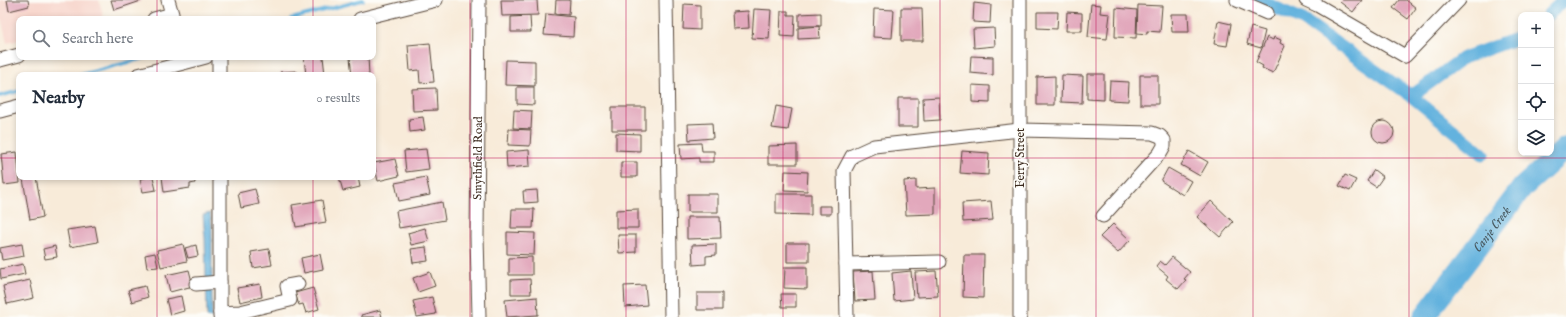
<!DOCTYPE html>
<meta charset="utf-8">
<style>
body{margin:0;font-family:"IM FELL English",serif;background:#f2f2f3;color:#1f2937}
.controls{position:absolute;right:12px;top:12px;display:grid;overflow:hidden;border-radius:8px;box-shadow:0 2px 6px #0003}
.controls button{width:36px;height:36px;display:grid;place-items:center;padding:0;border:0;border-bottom:1px solid #e0e1e3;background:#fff;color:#1f2937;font:20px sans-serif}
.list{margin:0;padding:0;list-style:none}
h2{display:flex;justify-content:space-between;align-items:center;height:52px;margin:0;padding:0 16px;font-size:17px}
h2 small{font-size:13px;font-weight:400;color:#747a83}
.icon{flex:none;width:22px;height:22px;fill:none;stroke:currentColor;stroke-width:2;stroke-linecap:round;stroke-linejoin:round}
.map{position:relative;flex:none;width:1566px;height:317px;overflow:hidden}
.search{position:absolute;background:#fff;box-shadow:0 2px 6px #0003;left:16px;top:16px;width:360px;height:44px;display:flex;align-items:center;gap:10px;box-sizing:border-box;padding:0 14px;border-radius:8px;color:#747a83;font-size:15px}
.panel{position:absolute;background:#fff;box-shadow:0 2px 6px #0003;left:16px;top:72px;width:360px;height:108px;border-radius:8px}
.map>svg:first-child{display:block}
</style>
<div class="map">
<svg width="1566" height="317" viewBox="0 0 1566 317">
<rect width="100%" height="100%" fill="#fdfcf7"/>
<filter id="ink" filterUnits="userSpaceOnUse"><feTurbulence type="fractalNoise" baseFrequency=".025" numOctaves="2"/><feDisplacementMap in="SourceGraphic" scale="8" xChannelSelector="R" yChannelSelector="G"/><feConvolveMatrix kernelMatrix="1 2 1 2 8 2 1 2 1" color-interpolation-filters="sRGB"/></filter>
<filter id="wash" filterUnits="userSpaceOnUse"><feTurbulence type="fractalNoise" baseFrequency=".012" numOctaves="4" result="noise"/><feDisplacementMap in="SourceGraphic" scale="16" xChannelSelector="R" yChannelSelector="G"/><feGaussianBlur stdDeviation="0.9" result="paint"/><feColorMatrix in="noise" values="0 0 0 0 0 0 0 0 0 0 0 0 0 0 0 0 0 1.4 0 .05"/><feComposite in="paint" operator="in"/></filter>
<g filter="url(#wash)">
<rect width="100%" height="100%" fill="#f8ebd9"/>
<!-- built -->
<path fill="#f7d1c7" d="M 0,0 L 99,0 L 104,19 L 19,19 L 19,40 L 7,43 L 0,14 Z"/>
<!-- water -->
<path fill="#64b2de" stroke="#506e7e" d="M 210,213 L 212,225 L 212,317 L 207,317 L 205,239 L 203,215 Z"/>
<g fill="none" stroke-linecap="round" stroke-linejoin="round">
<!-- stream -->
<path stroke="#64b2de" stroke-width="3.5" d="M 291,19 L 363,0
M 80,75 L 148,57
M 0,96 L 19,91"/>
<!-- canal -->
<path stroke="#64b2de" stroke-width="13" d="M 1258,0 L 1303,20 L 1410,95 L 1420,90 L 1463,58 L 1521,37
M 1548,15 L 1564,0
M 1410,95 L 1483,154"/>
<!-- river -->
<path stroke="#64b2de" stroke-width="22" id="s1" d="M 1424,317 L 1523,187 L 1566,148"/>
</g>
<g id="blocks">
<!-- building -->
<path fill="#e2a8bc" d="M 7,0 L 28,0 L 29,6 L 9,11 Z
M 111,0 L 140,0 L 141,1 L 114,10 Z
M 501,0 L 537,0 L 538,15 L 502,16 Z
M 556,0 L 570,0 L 569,15 L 555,14 Z
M 1342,0 L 1362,0 L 1353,12 L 1340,2 Z
M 1399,0 L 1406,0 L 1416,8 L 1408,19 L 1393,8 Z
M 974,3 L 991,5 L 990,23 L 973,22 Z
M 684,4 L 700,5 L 700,30 L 683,29 Z
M 1091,4 L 1101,5 L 1100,13 L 1110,14 L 1107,39 L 1088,37 Z
M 1138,5 L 1162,6 L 1160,32 L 1147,31 L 1147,34 L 1137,33 Z
M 901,8 L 922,8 L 923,41 L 901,41 Z
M 1116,8 L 1137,10 L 1136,38 L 1115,37 Z
M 754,9 L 771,10 L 769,39 L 752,38 Z
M 874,9 L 894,10 L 892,38 L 873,37 Z
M 748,11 L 749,28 L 733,29 L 732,12 Z
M 781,11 L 788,11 L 788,15 L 795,15 L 794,37 L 780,36 Z
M 1037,12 L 1058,12 L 1057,29 L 1037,28 Z
M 1067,12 L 1082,13 L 1082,31 L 1066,31 Z
M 821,13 L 821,26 L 799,26 L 799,14 Z
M 546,14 L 574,17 L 573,37 L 544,35 Z
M 1171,14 L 1188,14 L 1189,32 L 1172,32 Z
M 530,16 L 531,32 L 511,32 L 511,17 Z
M 1218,21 L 1231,24 L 1227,46 L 1214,44 Z
M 819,26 L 820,38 L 798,39 L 798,28 Z
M 1251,27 L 1265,31 L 1261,48 L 1247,44 Z
M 994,28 L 995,46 L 974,48 L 973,29 Z
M 1267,37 L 1273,40 L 1274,37 L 1281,40 L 1280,43 L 1285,46 L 1273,73 L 1262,68 L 1263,66 L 1256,62 Z
M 430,43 L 434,82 L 420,83 L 419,70 L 410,71 L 408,45 Z
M 971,56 L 993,57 L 993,75 L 970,73 Z
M 323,57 L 325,75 L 306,75 L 304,58 Z
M 368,57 L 369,75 L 352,75 L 350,58 Z
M 506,60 L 535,61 L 535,86 L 505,85 Z
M 296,71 L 296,75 L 281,75 L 280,72 Z
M 1087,74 L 1104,74 L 1104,100 L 1087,99 Z
M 1062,75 L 1083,76 L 1082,103 L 1061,102 Z
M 1140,75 L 1158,75 L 1158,104 L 1140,104 Z
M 1055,76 L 1055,105 L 1037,105 L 1037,77 Z
M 1110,81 L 1129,82 L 1128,101 L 1109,100 Z
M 972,85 L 990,86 L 990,103 L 972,102 Z
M 517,87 L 534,87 L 534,105 L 517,104 Z
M 436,88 L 437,110 L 413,111 L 412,89 Z
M 939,97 L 940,120 L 924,121 L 923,98 Z
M 898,98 L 918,98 L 918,127 L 898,127 Z
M 776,106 L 792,109 L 788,130 L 772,128 Z
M 612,107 L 645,107 L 645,130 L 612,130 Z
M 514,110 L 532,111 L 531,129 L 513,128 Z
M 423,117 L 425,130 L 410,132 L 409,119 Z
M1372 132a11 11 0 1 1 22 0a11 11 0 1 1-22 0Z
M 712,123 L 713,138 L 689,140 L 688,124 Z
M 509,129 L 531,130 L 530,146 L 508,145 Z
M 616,133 L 640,134 L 640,151 L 616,150 Z
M 701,143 L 702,151 L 714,151 L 714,162 L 699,162 L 699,158 L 681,159 L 680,144 Z
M 797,145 L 797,164 L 768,164 L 768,146 Z
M 426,149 L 429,169 L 406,172 L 404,151 Z
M 529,150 L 530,166 L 507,168 L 506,152 Z
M 962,151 L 989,153 L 988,175 L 960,173 Z
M 1189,151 L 1208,162 L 1200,176 L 1181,165 Z
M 17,152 L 20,183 L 4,185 L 1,154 Z
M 395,159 L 399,176 L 378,181 L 374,163 Z
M 621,162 L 637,162 L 637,177 L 621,177 Z
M 1168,168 L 1191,181 L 1183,195 L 1161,181 Z
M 1374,170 L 1383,177 L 1376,187 L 1367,181 Z
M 785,171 L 808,172 L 807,191 L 784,190 Z
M 1345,175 L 1356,180 L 1350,191 L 1339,186 Z
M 36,177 L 43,217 L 30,220 L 23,179 Z
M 148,177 L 153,177 L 156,190 L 143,192 L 140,179 Z
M 162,177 L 194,177 L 195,183 L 190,184 L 190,188 L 164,192 Z
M 339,177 L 358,177 L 360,187 L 343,191 Z
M 426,177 L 430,195 L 399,201 L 395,183 Z
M 916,180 L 916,189 L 935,188 L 935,214 L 906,215 L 904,181 Z
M 255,189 L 259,204 L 241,208 L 238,193 Z
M 537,190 L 538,202 L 524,203 L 523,191 Z
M 688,194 L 718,194 L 718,212 L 688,212 Z
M 776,194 L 811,194 L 811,215 L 776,214 Z
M 322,200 L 326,222 L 296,227 L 292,205 Z
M 991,201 L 993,220 L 963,222 L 962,203 Z
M 1211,201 L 1233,222 L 1220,237 L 1197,217 Z
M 442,202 L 445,220 L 399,228 L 396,211 Z
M 819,206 L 831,206 L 831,214 L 819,214 Z
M 512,209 L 534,209 L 533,228 L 511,228 Z
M 638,209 L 638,228 L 616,228 L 616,210 Z
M 687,217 L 720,217 L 721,238 L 687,239 Z
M 1113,224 L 1130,240 L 1118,253 L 1100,237 Z
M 95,226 L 98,242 L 70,247 L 67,230 Z
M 425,228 L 429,241 L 411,245 L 408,233 Z
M 507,232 L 535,233 L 534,255 L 507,254 Z
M 618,235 L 636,235 L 636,252 L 619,253 Z
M 787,243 L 809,243 L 809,262 L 787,262 Z
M 22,244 L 24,256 L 2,260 L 0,248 Z
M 183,244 L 187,261 L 161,267 L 157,250 Z
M 716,244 L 716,255 L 706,256 L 706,264 L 693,265 L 692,245 Z
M 196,245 L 198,256 L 188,258 L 185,248 Z
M 55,246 L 57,257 L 45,259 L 43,249 Z
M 426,247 L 428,261 L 413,263 L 411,249 Z
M 269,249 L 272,265 L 253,268 L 251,252 Z
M 155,253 L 158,267 L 147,268 L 145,255 Z
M 320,254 L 323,269 L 304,273 L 301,258 Z
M 964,255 L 984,255 L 983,298 L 963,297 Z
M 532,257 L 532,275 L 509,275 L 509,258 Z
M 1172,257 L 1190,272 L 1184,279 L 1186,280 L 1178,289 L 1166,279 L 1168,276 L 1156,266 L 1160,261 L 1165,265 Z
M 23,264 L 25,274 L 1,279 L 0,269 Z
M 785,267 L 807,267 L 807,289 L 784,288 Z
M 189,270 L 193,286 L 170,292 L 166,275 Z
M 873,271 L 875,300 L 855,301 L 853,272 Z
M 911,271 L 913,299 L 894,301 L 892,273 Z
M 936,271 L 938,296 L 917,297 L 915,272 Z
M 430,272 L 435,286 L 418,292 L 413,278 Z
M 530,279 L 531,294 L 511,294 L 511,280 Z
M 30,280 L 34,298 L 7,304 L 3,286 Z
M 260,284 L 262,297 L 240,302 L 237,288 Z
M 645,285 L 647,305 L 625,307 L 624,286 Z
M 145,286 L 148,297 L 132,302 L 128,290 Z
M 313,288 L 319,309 L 306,313 L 303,304 L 299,305 L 295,293 Z
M 697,293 L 722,293 L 722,310 L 697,310 Z
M 781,294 L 796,294 L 796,307 L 782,307 Z
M 181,296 L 184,311 L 170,315 L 166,299 Z
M 432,297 L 436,314 L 417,317 L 413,301 Z
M 537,297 L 538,315 L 507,317 L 505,300 Z
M 380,310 L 382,317 L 362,317 L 361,315 Z"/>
</g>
</g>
<g filter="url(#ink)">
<use href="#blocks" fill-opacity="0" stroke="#57473a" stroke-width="1"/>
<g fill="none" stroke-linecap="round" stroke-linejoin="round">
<defs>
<g id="minor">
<path d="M 666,0 L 671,317"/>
<path d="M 1020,0 L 1020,317"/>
<path d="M 1237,0 L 1267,13"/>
<path d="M 1306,0 L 1317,5 L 1405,56 L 1459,0"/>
<path d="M 154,19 L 172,14 L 168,0"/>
<path d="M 360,19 L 436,0"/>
<path d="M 219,57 L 219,75"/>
<path d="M 0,60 L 19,55"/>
<path d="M 138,75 L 206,57"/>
<path d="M 0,111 L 19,106"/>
<path d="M 220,177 L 220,317"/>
<path d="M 846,264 L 939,262"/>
<path d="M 196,284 L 220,282"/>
<path d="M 220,313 L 240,312 L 290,300 L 287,286 L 298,284"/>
<path id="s2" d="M 479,317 L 477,236 L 479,0"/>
<path d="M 847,317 L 844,171 L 852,156 L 874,146 L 1020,130 L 1152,133 L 1160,136 L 1164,140 L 1164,146 L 1160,153 L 1103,216"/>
</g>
</defs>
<!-- minor casing -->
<use href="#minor" stroke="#57473a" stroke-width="15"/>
<!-- minor -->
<use href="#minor" stroke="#fff" stroke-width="13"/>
</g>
</g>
<!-- grid -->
<path fill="none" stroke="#c2185b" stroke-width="1" stroke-opacity="0.55" d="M 157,0 L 157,19M 313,0 L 313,19M 470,0 L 470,317M 626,0 L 626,317M 783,0 L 783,317M 940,0 L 940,317M 1096,0 L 1096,317M 1253,0 L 1253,317M 1409,0 L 1409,317M 157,57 L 157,75M 313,57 L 313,75M 0,158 L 19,158M 373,158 L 1566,158M 157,177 L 157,317M 313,177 L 313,317"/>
<g text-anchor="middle" stroke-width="3" stroke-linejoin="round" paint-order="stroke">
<!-- street labels -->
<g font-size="12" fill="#3b2a1e" stroke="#fdfcf7">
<text transform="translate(1020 158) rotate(-90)" y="4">Ferry Street</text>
<text dy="4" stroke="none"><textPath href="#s2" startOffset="159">Smythfield Road</textPath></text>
</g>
<!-- water labels -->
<g font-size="13" font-style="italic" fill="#495a61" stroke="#fdfcf7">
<text dy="5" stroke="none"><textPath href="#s1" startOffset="111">Canje Creek</textPath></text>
</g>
</g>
</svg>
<div class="controls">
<button>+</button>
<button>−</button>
<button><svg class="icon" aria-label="locate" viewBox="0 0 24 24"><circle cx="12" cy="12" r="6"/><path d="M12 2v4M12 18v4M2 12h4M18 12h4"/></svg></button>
<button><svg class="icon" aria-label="layers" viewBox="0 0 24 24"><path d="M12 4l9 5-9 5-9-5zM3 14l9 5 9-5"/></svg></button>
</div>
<div class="search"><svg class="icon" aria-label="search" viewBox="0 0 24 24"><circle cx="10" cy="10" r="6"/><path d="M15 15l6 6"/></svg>Search here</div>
<section class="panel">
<h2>Nearby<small>0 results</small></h2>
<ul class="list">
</ul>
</section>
</div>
